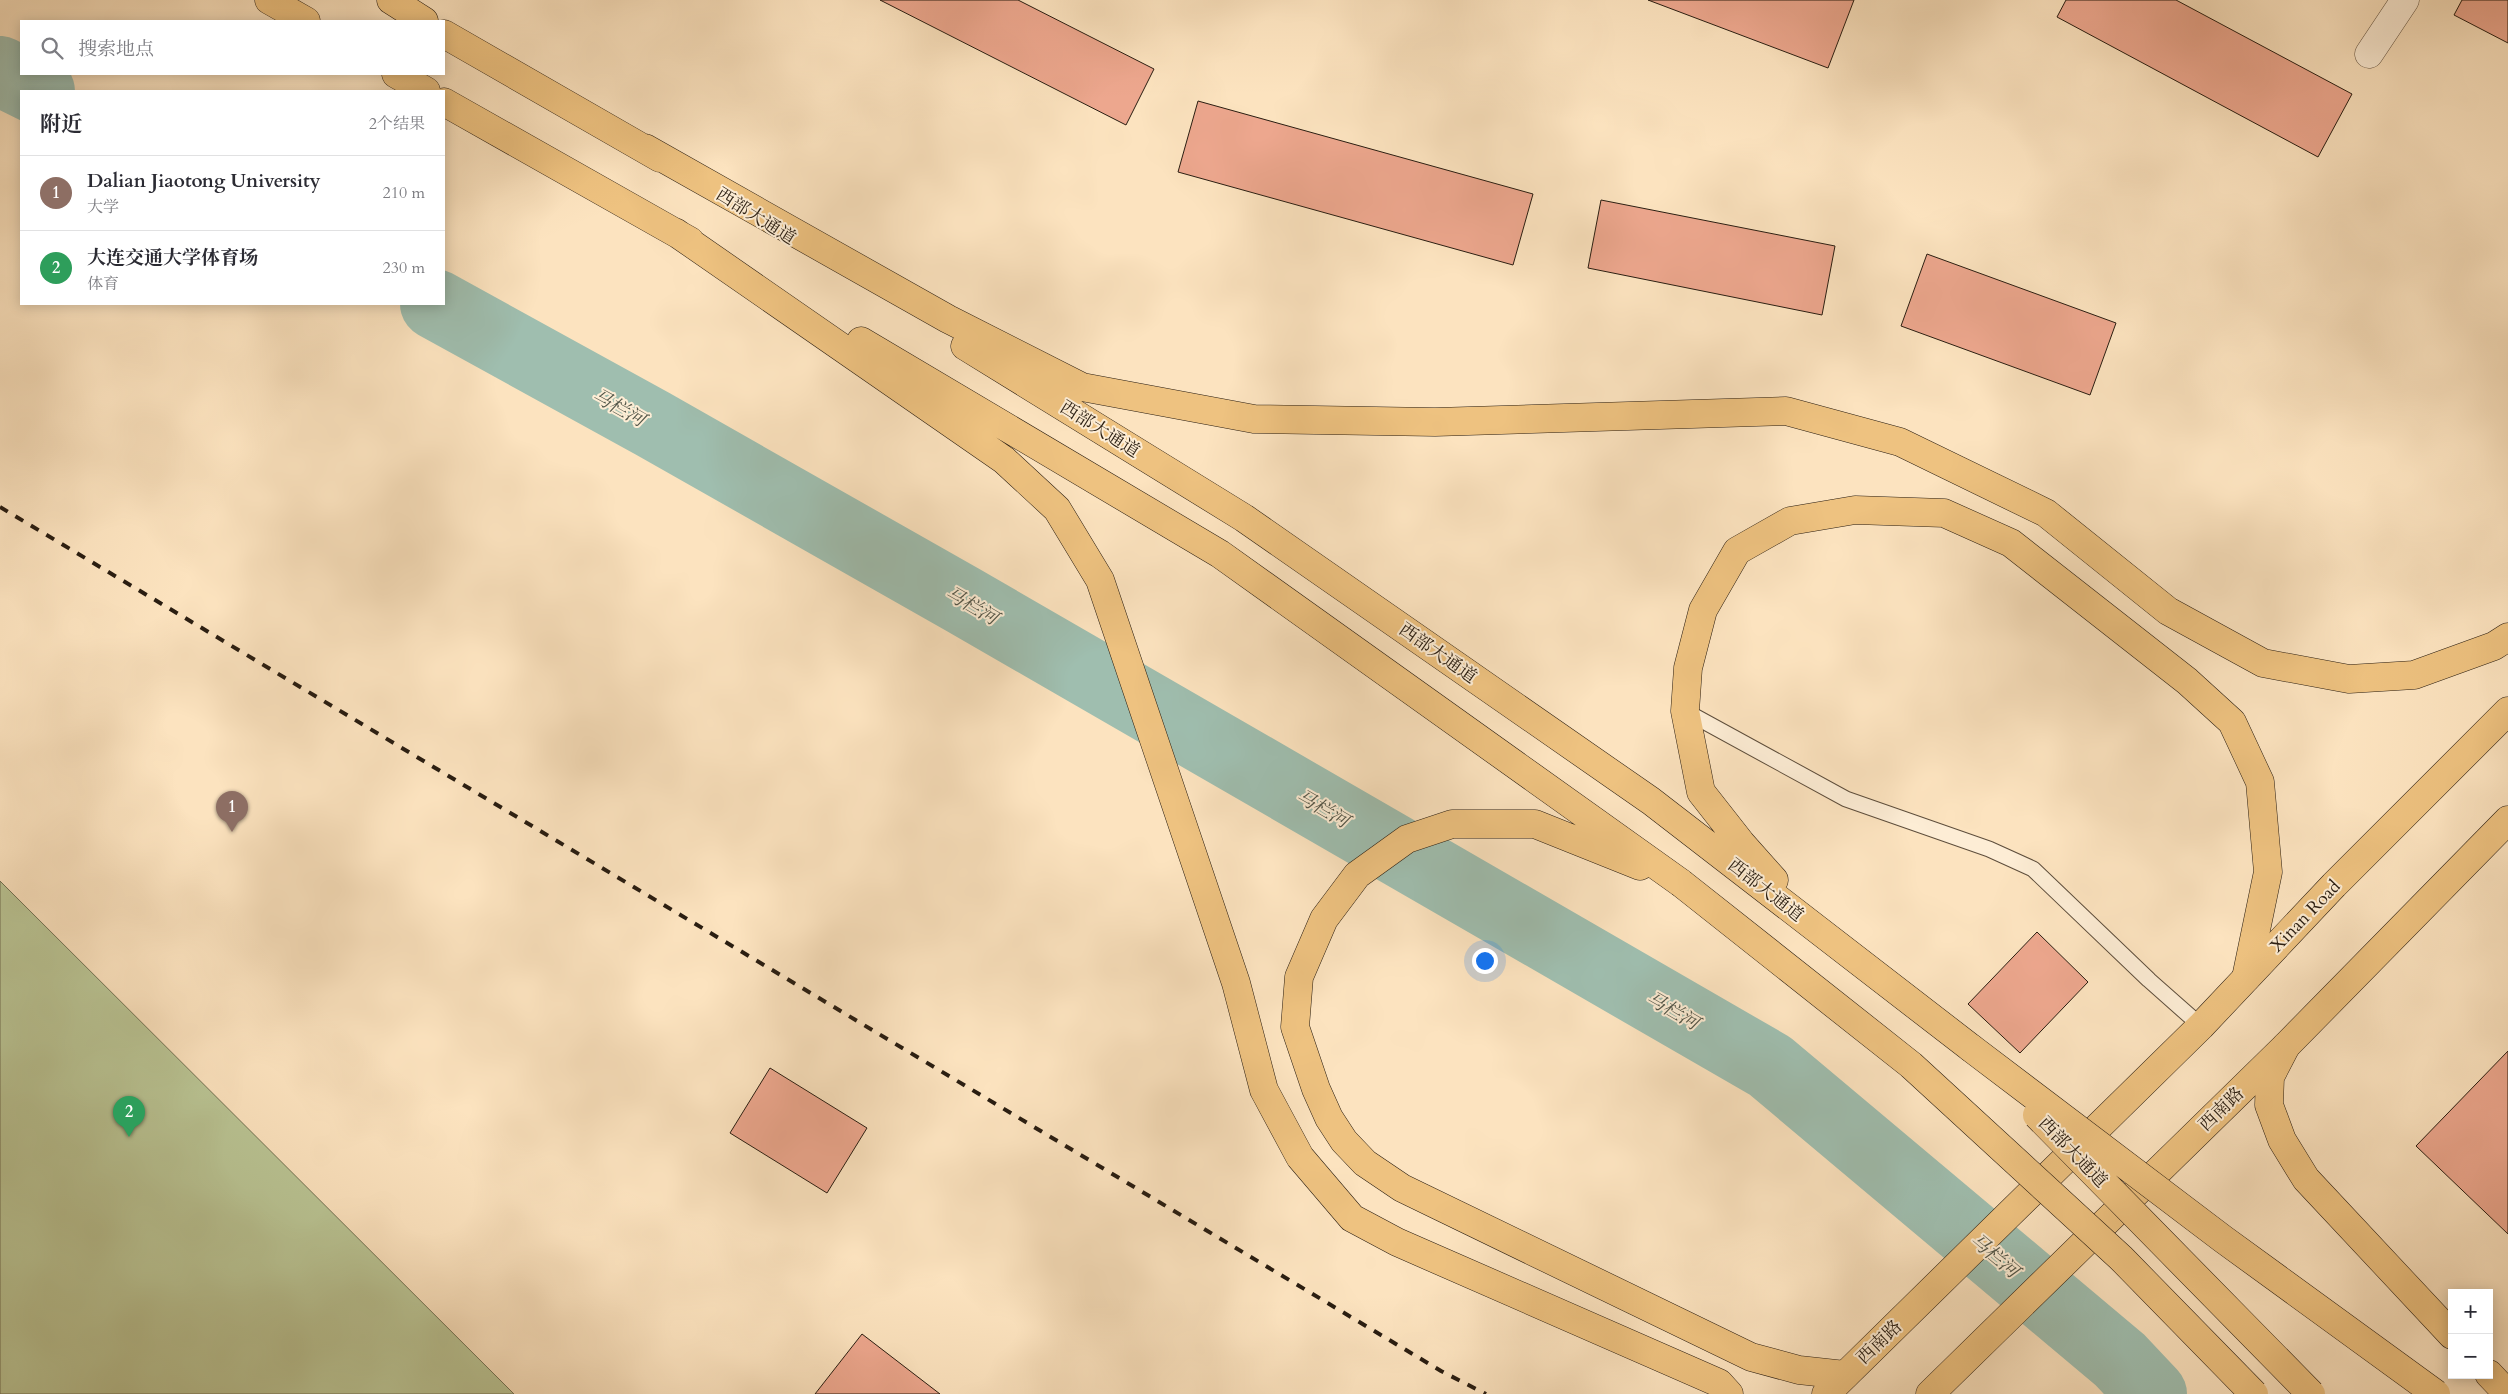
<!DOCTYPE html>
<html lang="zh">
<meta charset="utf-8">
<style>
body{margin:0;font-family:Cardo,"Noto Serif SC",serif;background:#f7f7f7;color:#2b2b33}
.controls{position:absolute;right:15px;bottom:15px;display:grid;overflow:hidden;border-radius:0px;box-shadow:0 2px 12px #0003}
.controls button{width:45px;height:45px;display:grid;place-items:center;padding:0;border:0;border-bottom:1px solid #e1e1e2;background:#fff;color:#2b2b33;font:25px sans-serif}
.you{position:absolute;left:1484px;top:960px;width:18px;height:18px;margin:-12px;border:4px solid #fff;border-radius:50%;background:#1a73e8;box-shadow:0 0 0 8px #1a73e833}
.badge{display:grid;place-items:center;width:32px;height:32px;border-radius:50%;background:#7c3aed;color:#fff;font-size:16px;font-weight:700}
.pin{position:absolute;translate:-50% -41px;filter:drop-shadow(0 1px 2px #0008)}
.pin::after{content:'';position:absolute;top:26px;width:18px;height:15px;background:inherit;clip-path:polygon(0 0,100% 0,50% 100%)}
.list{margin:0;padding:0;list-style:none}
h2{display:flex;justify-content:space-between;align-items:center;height:65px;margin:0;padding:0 20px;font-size:21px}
h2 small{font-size:16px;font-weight:400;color:#7c7c81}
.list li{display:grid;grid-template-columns:32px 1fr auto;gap:15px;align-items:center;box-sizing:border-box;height:75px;padding:0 20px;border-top:1px solid #e1e1e2}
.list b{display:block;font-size:19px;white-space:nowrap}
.list p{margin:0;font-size:16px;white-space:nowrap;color:#7c7c81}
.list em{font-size:16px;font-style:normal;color:#7c7c81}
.icon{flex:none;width:28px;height:28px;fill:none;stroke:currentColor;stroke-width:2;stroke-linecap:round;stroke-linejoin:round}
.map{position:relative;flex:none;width:2508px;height:1394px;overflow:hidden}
.search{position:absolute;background:#fff;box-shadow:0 2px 12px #0003;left:20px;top:20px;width:425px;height:55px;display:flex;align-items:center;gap:12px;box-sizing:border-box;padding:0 18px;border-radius:0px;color:#7c7c81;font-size:19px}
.panel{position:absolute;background:#fff;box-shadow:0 2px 12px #0003;left:20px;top:90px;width:425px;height:215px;border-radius:0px}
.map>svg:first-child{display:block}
</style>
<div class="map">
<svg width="2508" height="1394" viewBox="0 0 2508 1394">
<rect width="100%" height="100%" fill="#fce3bf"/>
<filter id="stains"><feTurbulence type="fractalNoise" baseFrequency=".004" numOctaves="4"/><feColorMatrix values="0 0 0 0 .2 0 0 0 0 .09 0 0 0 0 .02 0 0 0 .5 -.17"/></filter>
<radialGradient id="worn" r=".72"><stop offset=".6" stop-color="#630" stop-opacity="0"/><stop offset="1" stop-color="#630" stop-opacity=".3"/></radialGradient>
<!-- green -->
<path fill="#bac595" stroke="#727153" d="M 0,881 L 514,1394 L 0,1394 Z"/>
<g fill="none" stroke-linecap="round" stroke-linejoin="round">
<!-- river -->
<path stroke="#9fbeaf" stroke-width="70" d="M 0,71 L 40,91
M 435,304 L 653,424 L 963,600 L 1770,1066 L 2120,1360 L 2152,1394"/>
</g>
<!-- building -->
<path fill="#eda78e" stroke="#291d11" d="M 880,0 L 1018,0 L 1154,69 L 1126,125 Z
M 1648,0 L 1854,0 L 1828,68 Z
M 2066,0 L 2176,0 L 2352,94 L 2318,157 L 2057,17 Z
M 2462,0 L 2508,0 L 2508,43 L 2454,15 Z
M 1198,101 L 1533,194 L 1513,265 L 1178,172 Z
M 1601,200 L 1835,246 L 1822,315 L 1588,268 Z
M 1927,254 L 2116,323 L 2090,395 L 1901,326 Z
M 2037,932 L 2088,982 L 2020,1053 L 1968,1004 Z
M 2508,1051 L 2508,1234 L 2416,1146 Z
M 770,1068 L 867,1128 L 827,1193 L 730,1133 Z
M 862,1334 L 940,1394 L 815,1394 Z"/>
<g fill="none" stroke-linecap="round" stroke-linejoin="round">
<defs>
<path id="service" d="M 1685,711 L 1846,799 L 1989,849 L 2033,869 L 2149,980 L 2201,1026"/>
<path id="minor" d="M 2369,54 L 2405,0"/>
<path id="primary" d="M 1826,1394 L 2201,1026 L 2334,885 L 2508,711
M 1930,1394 L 2286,1046 L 2508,820"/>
<path id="trunk" d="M 269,0 L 306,21
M 391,0 L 424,21
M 444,34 L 660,158
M 396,74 L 426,91
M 444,102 L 690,241
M 645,148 L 948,319 L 1082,387 L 1254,419 L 1435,422 L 1786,411 L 1900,442 L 2046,513 L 2168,611 L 2263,663 L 2349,679 L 2414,675 L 2494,646 L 2508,637
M 675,232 L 1004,460 L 1057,509 L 1100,580 L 1236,983 L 1264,1090 L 1300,1157 L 1352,1218 L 1397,1242 L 1719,1383 L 1729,1394
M 861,341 L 1220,554 L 1681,883
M 965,346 L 1244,518 L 1651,801 L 1971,1048
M 1640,866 L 1535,824 L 1452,824 L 1407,839 L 1357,875 L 1324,919 L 1299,977 L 1295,1027 L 1316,1089 L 1329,1118 L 1344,1141 L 1365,1163 L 1402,1188 L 1751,1357 L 1799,1370 L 1845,1375
M 1774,880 L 1741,843 L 1701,792 L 1685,711 L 1688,668 L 1703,610 L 1737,551 L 1790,521 L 1855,510 L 1944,513 L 2011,543 L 2187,681 L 2232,722 L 2260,782 L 2268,872 L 2246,978
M 2286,1046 L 2270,1077 L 2269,1105 L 2282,1140 L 2306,1179 L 2452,1335
M 2489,1374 L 2508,1394"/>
</defs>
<!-- service casing -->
<use href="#service" stroke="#5e4e3c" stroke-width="17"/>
<!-- minor casing -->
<use href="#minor" stroke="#5e4e3c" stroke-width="29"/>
<!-- primary casing -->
<use href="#primary" stroke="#291d11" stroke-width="29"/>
<!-- trunk casing -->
<use href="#trunk" stroke="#291d11" stroke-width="29"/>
<!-- service -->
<use href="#service" stroke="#fdedd5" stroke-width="15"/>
<!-- minor -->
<use href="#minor" stroke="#fdedd5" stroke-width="28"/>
<!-- primary -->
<use href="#primary" stroke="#eec280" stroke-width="28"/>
<!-- trunk -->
<use href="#trunk" stroke="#eec280" stroke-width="28"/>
<!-- rail -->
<path stroke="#291d11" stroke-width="4" stroke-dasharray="9 9" stroke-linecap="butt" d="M 0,507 L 1441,1371 L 1486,1394"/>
<defs>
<path id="trunk-bridge" d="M 1681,883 L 1911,1065 L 2121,1258 L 2254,1394
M 1971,1048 L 2223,1239 L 2436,1394
M 2037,1115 L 2311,1394"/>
</defs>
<!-- trunk-bridge casing -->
<use href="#trunk-bridge" stroke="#291d11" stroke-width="29" stroke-linecap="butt"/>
<!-- trunk-bridge -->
<use href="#trunk-bridge" stroke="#eec280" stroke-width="28"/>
</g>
<g text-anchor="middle" stroke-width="4" stroke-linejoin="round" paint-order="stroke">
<!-- street labels -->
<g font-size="18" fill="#291d11" stroke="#fdedd5">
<text transform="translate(756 216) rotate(32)" y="6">西部大通道</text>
<text transform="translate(1100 429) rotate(32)" y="6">西部大通道</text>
<text transform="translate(1438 653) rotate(35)" y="6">西部大通道</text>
<text transform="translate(1766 890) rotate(38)" y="6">西部大通道</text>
<text transform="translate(2305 916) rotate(-46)" y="6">Xinan Road</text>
<text transform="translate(2221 1109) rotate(-44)" y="6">西南路</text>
<text transform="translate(2073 1152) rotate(46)" y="6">西部大通道</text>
<text transform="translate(1879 1342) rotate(-44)" y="6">西南路</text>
</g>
<!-- water labels -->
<g font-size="19" font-style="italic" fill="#525548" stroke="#fdedd5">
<text transform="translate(619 407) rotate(29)" y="7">马栏河</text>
<text transform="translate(972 605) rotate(30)" y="7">马栏河</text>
<text transform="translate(1323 808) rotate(30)" y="7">马栏河</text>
<text transform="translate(1673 1010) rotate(30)" y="7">马栏河</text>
<text transform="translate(1995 1255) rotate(40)" y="7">马栏河</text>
</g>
</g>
<rect width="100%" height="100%" filter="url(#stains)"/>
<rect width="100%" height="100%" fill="url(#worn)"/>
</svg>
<div class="controls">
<button>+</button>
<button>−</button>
</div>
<div class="you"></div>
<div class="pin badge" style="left:232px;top:832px;background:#8d6e63">1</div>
<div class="pin badge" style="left:129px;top:1137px;background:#2e9e5b">2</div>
<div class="search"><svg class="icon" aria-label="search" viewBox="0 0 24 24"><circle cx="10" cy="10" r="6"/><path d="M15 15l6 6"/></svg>搜索地点</div>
<section class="panel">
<h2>附近<small>2个结果</small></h2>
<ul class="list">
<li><span class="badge" style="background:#8d6e63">1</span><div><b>Dalian Jiaotong University</b><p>大学</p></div><em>210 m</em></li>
<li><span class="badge" style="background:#2e9e5b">2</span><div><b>大连交通大学体育场</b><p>体育</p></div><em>230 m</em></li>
</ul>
</section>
</div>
